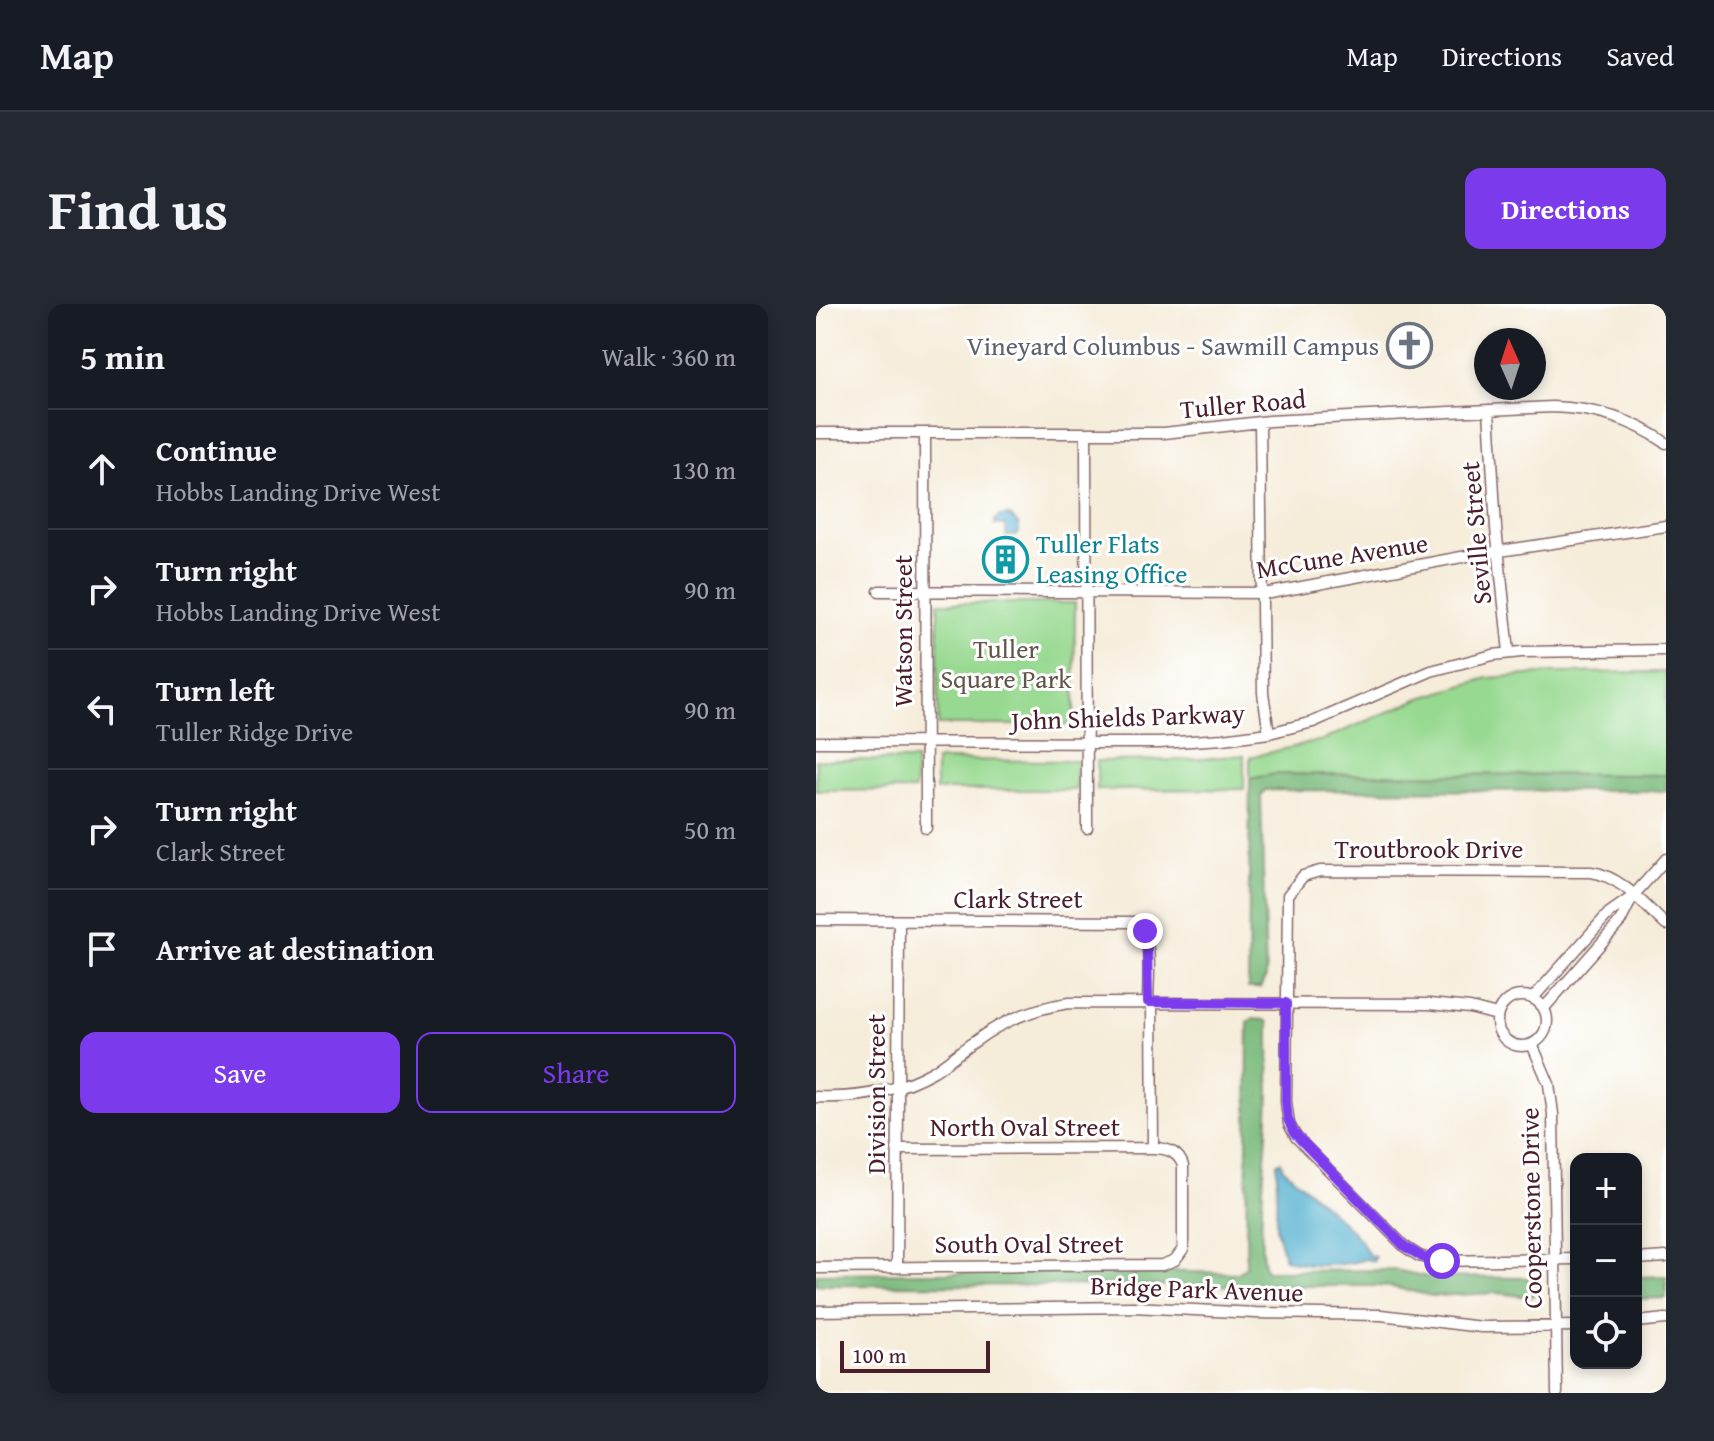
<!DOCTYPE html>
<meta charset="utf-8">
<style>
body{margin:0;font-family:"Gentium Book Plus",serif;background:#242831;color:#f1f3f6}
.controls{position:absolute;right:24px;bottom:24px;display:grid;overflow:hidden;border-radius:16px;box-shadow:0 4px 12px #0003}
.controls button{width:72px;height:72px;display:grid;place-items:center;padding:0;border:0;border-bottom:2px solid #363941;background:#171b24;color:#f1f3f6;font:40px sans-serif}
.compass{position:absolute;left:658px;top:24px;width:72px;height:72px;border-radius:50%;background:#171b24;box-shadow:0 4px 12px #0003;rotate:357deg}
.scale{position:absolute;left:24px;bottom:20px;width:150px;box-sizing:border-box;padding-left:8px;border:4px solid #4a1f2b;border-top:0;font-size:22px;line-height:28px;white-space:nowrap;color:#4a1f2b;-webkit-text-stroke:6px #fff;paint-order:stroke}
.stop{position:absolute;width:24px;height:24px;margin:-18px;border:6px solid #7c3aed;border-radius:50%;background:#fff}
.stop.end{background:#7c3aed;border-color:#fff;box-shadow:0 2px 8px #0008}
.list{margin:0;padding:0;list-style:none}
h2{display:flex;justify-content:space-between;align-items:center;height:104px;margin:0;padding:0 32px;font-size:34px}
h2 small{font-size:26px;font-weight:400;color:#9ea1a6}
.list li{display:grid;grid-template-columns:52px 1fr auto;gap:24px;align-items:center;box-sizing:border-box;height:120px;padding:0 32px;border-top:2px solid #363941}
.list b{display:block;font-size:30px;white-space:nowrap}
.list p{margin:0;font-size:26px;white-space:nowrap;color:#9ea1a6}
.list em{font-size:26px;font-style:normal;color:#9ea1a6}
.actions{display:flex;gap:16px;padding:24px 32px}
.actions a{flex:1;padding:18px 0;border:2px solid #7c3aed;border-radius:16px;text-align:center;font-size:28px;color:#7c3aed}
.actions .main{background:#7c3aed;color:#fff}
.icon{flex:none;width:44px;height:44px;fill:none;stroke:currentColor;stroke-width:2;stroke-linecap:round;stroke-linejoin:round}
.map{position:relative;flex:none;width:850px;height:1089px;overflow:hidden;border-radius:16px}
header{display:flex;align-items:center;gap:48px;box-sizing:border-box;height:112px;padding:0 40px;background:#171b24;border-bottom:2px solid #363941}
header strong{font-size:38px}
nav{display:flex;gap:44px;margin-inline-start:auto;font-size:28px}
.intro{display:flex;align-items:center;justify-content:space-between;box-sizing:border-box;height:192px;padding:0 48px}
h1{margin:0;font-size:56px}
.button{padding:20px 36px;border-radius:16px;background:#7c3aed;color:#fff;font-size:28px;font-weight:700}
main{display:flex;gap:48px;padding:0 48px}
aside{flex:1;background:#171b24;border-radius:16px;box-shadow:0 4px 12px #0003}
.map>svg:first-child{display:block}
</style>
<header>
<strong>Map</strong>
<nav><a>Map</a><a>Directions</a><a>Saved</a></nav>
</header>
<div class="intro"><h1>Find us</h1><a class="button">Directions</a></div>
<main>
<aside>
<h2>5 min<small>Walk · 360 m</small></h2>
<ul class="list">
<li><svg class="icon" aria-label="ahead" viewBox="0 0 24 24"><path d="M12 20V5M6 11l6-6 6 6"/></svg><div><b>Continue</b><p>Hobbs Landing Drive West</p></div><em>130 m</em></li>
<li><svg class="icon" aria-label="right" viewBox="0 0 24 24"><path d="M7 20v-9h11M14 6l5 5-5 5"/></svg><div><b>Turn right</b><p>Hobbs Landing Drive West</p></div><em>90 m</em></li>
<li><svg class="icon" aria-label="left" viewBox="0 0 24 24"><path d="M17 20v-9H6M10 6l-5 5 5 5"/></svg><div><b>Turn left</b><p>Tuller Ridge Drive</p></div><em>90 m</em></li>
<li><svg class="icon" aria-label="right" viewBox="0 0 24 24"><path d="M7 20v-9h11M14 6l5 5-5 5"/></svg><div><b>Turn right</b><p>Clark Street</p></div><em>50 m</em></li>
<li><svg class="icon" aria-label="arrive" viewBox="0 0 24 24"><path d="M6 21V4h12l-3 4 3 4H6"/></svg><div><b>Arrive at destination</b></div></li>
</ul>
<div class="actions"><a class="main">Save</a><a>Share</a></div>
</aside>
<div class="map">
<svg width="850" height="1089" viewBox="0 0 850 1089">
<rect width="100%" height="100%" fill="#fff"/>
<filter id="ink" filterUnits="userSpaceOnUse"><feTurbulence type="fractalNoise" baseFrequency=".0125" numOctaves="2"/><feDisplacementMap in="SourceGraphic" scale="16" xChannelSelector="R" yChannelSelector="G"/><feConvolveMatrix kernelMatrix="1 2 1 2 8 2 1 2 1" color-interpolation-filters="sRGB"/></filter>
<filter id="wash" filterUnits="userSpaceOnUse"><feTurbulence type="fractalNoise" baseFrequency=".006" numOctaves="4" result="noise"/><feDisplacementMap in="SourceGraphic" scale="32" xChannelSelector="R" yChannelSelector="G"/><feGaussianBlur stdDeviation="1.8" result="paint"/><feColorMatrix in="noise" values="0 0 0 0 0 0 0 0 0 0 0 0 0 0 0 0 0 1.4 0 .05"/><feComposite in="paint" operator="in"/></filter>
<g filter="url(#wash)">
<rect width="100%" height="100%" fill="#f5ecd9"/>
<!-- green -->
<path fill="#97d990" stroke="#707c5e" stroke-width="2" d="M 122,299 L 259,299 L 258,421 L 122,421 Z
M 850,368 L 850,471 L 459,470 L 434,475 L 434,453 L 507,436 L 602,395 L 672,374 L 738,369 Z
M 428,451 L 428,485 L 281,486 L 281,457 L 370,456 Z
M 0,456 L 100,456 L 99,486 L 0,487 Z
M 120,456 L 260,457 L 260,486 L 120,486 Z"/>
<!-- forest -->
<path fill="#79b97a" stroke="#626c52" stroke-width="2" d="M 459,470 L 850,471 L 850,487 L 449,486 L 445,492 L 450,673 L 444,684 L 432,684 L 434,475 Z
M 436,715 L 449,716 L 453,719 C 453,750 454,781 452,812 C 451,843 439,944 450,967 L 580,966 L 612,973 L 712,974 L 719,975 L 718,991 L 712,993 L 683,989 L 616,992 L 576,983 L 560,982 L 0,981 L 0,970 L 322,967 L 422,969 L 430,963 L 432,718 Z
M 850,972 L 850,994 L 820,995 L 820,973 Z"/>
<!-- water -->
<path fill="#50afce" stroke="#4d677c" stroke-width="2" d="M 183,212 L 194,212 L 203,221 L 203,228 L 199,232 L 190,232 L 190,221 L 179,221 L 179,216 Z
M 465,857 L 467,864 L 529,920 L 544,936 L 553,951 L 559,953 L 558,957 L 550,955 C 529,962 488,965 468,954 L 460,924 L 461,859 Z"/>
</g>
<g filter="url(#ink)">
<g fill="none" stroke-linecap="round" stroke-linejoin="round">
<defs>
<path id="minor" d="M 673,106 L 680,224 L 693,348
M 444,118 L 447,389 L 453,429
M 0,129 L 348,129 L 453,117 L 736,103 C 777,104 816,115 850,139
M 109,129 L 110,524
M 270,129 L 271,524
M 63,287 L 454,289 L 651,252 L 850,222
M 0,438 L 343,439 L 407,435 L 453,429 L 497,418 L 615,367 L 677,351 L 705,348 L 850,346
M 0,616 L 317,618 C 339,628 332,676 332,698
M681 717a25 25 0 1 1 50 0a25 25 0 1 1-50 0Z
M 717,694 L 793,609 L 816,593 L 850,555
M 336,698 L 337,844
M 728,704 L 804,618 L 816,594
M 716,740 L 733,780 L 737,810 L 741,1089
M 0,793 C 42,795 81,788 118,767 C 132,758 144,747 158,738 C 186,717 218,704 253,699 L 613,700 L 654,704 L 681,711
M 760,955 L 620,957 L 603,952 L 588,942 L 480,833 L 473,820 L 470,798 L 472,591 L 487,572 L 504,567 L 775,568 C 805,572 828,601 850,621
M 820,955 L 850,953
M 81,963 L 83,617
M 0,964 L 346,961 L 359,956 L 367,945 L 367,862 C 363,848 350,844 337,844 L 81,845
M 0,1007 L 317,1003 L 440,1009 L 565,1011 L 665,1023 L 760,1022
M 820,1018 L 850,1015"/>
</defs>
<!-- minor casing -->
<use href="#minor" stroke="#866768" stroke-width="13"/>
<!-- minor -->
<use href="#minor" stroke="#fff" stroke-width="10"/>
</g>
</g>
<g fill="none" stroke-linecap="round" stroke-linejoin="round" filter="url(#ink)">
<!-- route -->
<path stroke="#7c3aed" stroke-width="10" d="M 329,627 L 331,635 L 332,698 L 470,699 L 470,798 L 472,815 L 478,829 L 588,942 L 608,954 L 626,957"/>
</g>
<!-- icons -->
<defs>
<symbol id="church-ring" viewBox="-11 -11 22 22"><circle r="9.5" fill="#fff" stroke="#6b7280" stroke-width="1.5"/><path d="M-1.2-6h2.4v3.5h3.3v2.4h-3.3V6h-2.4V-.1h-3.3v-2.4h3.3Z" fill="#6b7280"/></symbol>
<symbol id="building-ring" viewBox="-11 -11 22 22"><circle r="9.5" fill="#fff" stroke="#0f9aa8" stroke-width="1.5"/><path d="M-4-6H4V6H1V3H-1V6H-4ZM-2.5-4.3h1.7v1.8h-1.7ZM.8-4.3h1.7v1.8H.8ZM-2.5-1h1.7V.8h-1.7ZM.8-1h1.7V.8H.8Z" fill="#0f9aa8"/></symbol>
</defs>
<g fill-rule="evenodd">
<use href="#church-ring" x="568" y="16" width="51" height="51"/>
<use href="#building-ring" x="164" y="230" width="51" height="51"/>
</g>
<g text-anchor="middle" stroke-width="6" stroke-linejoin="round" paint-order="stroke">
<!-- worship labels -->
<g font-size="26" fill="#5b616d" stroke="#fff" text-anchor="end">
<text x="563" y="51">Vineyard Columbus - Sawmill Campus</text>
</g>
<!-- street labels -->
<g font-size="26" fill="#4a1f2b" stroke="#fff">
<text transform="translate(427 100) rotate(-5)" y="9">Tuller Road</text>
<text transform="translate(660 229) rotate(-95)" y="9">Seville Street</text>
<text transform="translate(526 252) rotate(-9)" y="9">McCune Avenue</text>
<text transform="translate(87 327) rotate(-90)" y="9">Watson Street</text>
<text transform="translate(312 413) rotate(-2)" y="9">John Shields Parkway</text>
<text x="613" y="554">Troutbrook Drive</text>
<text x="202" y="604">Clark Street</text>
<text transform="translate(60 790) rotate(-90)" y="9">Division Street</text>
<text x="209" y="832">North Oval Street</text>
<text transform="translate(715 904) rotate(-91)" y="9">Cooperstone Drive</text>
<text x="213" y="949">South Oval Street</text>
<text transform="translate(381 985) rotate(2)" y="9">Bridge Park Avenue</text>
</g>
<!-- culture labels -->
<g font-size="26" fill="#0d838f" stroke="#fff" text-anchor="start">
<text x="220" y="249">Tuller Flats<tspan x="220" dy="30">Leasing Office</tspan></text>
</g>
<!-- park labels -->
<g font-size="26" fill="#615749" stroke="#fff">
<text x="190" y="354">Tuller<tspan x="190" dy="30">Square Park</tspan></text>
</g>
</g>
</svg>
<div class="controls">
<button>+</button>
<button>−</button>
<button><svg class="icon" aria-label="locate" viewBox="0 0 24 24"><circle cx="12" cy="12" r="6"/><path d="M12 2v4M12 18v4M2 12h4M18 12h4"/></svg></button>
</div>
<svg class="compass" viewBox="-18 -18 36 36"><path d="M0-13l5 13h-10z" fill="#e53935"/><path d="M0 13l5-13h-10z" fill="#9ea1a6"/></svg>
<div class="scale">100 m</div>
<div class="stop" style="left:626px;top:957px"></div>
<div class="stop end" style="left:329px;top:627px"></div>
</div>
</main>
